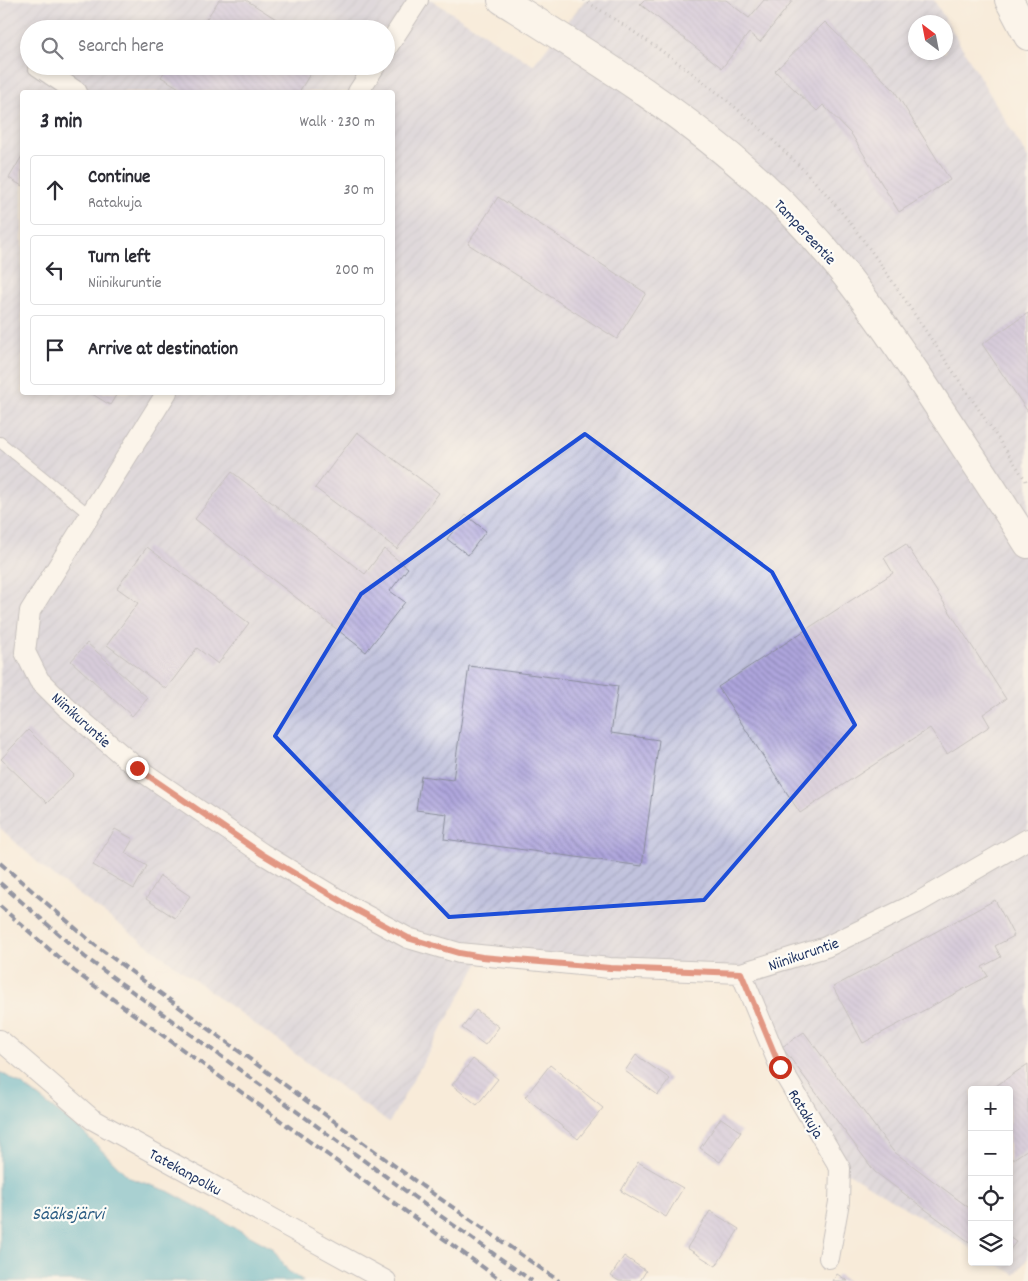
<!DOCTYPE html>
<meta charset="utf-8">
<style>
body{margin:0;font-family:Dekko,sans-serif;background:#f7f7f7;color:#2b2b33}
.controls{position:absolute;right:15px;bottom:15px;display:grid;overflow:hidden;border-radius:5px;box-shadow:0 2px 8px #0003}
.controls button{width:45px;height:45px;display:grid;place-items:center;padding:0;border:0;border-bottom:1px solid #e1e1e2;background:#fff;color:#2b2b33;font:25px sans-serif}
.compass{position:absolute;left:908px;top:15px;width:45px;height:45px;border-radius:50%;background:#fff;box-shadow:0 2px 8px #0003;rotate:328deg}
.stop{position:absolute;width:15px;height:15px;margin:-11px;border:4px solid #c8321e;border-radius:50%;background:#fff}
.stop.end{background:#c8321e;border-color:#fff;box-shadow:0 1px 5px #0008}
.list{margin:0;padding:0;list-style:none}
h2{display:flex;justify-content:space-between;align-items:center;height:65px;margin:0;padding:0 20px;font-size:21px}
h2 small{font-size:16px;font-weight:400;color:#7c7c81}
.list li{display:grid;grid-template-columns:32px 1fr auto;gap:15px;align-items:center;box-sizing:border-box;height:70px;margin:0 10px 10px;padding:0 10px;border:1px solid #e1e1e2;border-radius:5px}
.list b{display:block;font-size:19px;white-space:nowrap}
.list p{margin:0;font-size:16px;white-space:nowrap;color:#7c7c81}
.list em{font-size:16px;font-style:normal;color:#7c7c81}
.icon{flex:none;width:28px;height:28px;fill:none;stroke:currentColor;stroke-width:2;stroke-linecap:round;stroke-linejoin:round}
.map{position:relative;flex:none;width:1028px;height:1281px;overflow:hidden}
.search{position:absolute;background:#fff;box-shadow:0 2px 8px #0003;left:20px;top:20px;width:375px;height:55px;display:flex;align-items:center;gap:12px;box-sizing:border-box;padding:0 18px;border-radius:28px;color:#7c7c81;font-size:19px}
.panel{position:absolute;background:#fff;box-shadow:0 2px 8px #0003;left:20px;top:90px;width:375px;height:305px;border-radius:5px}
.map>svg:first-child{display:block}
</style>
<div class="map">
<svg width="1028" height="1281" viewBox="0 0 1028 1281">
<defs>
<pattern id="industrial-furrows" width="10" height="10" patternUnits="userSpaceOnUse" patternTransform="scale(1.25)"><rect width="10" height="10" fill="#c1c2dd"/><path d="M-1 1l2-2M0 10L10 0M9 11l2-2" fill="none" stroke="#a5a7c0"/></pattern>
<pattern id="building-back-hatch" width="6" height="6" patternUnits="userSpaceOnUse" patternTransform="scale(1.25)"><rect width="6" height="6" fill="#aea5dc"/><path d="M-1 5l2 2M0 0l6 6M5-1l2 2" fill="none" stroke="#8d87b6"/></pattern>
</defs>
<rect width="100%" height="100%" fill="#fdfcf7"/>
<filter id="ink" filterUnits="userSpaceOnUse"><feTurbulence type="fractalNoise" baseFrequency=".02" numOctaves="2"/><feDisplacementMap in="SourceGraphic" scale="10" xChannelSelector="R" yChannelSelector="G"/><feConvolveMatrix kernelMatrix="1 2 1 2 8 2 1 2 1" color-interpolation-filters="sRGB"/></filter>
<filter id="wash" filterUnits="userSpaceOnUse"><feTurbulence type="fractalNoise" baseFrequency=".0096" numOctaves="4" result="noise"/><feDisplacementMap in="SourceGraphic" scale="20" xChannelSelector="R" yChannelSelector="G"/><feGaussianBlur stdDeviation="1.12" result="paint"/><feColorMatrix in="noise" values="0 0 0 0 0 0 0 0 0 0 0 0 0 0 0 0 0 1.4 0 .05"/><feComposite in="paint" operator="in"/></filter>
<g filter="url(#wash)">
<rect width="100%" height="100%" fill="#f8ebd9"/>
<!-- industrial -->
<path fill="url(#industrial-furrows)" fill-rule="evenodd" d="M 0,0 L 432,0 L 533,65 L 585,0 L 934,0 L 1028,158 L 1028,1258 L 1015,1275 L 993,1262 L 1009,1262 L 1009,1090 L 972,1090 L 972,1249 L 840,1168 L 741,973 L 482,957 L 389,1123 L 48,872 L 0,828 ZM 916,22 L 946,22 L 946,52 L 916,52 ZM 29,29 L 386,29 L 386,66 L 29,66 ZM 22,92 L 392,92 L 392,392 L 22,392 Z"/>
<!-- water -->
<path fill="#48b0c7" stroke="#327092" d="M 0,1072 L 24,1086 L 81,1130 L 130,1178 L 168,1191 L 272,1248 L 288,1271 L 304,1281 L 0,1281 Z"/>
<g id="blocks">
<!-- building -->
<path fill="url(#building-back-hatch)" d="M 219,0 L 246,0 L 292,29 L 192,29 L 195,23 L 201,27 Z
M 644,0 L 726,0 L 749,18 L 764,0 L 793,0 L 760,42 L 749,33 L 722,68 L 640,4 Z
M 825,22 L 894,90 L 950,180 L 899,212 L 852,135 L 823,105 L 817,111 L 775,71 Z
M 168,66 L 315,66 L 299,92 L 186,92 L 161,77 Z
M 22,156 L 22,186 L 9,178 Z
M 498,197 L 646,293 L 617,339 L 468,244 Z
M 1028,313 L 1028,412 L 982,344 Z
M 89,392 L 118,392 L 110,405 Z
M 357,432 L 439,493 L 397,549 L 315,488 Z
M 232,472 L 365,574 L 384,549 L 408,568 L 390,591 L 405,602 L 366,652 L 195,519 Z
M 466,515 L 486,531 L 468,555 L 447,539 Z
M 906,544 L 1006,699 L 983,714 L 990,726 L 947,754 L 930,728 L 800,813 L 718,687 L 893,573 L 884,558 Z
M 147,547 L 249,623 L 218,664 L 197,648 L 166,689 L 107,645 L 138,603 L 117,588 Z
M 87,643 L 148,698 L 132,716 L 71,661 Z
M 469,666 L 618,686 L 611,733 L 659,740 L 642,866 L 444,839 L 447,814 L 416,810 L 421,776 L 453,780 Z
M 28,730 L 74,775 L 47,803 L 1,759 Z
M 115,829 L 133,839 L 125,853 L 147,866 L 134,889 L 93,865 Z
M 160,876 L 190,896 L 175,918 L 146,899 Z
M 995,900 L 1014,936 L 995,946 L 1001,957 L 982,967 L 988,976 L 863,1043 L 833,987 Z
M 476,1010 L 499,1027 L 485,1045 L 462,1028 Z
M 804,1032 L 893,1151 L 972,1210 L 972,1244 L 875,1172 L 782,1047 Z
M 636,1055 L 670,1079 L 658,1095 L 625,1071 Z
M 473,1059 L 498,1079 L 477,1105 L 452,1085 Z
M 1028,1064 L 1028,1149 L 1009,1162 L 1009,1090 L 990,1090 Z
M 550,1065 L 603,1108 L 578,1139 L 525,1097 Z
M 721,1118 L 741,1132 L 720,1162 L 700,1148 Z
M 638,1162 L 683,1188 L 666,1217 L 621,1191 Z
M 710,1211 L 739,1229 L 716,1266 L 687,1248 Z
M 1009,1237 L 1016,1242 L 1009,1251 Z
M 624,1256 L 646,1271 L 640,1281 L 619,1281 L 611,1276 Z
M 837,1274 L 848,1281 L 833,1281 Z"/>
</g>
</g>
<g filter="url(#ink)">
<use href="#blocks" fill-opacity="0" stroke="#8a8d9c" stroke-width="1"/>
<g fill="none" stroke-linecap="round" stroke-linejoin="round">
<defs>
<path id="service" d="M 0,442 L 90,515"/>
<path id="minor" d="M 386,49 L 418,0
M 38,66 L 77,92
M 358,92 L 375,66
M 167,392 L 30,611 L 25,652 L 39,680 L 66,707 L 137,768 L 263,854 L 356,910 L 408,938 L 459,953 L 610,968 L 741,973 L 826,947 L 917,903 L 1028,839
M 741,973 L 780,1067 L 840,1168 L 839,1202 L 829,1258
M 0,1040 L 92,1119 L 386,1281"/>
<path id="secondary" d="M 502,0 C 593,57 683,112 763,185 C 824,240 872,308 918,376 C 955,432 992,487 1028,544"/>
<path id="motorway" d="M 1009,0 L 1028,36"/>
</defs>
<!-- service casing -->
<use href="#service" stroke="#8a8d9c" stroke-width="12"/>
<!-- minor casing -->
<use href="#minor" stroke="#8a8d9c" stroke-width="22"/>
<!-- secondary casing -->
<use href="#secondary" stroke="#8a8d9c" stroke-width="30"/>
<!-- motorway casing -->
<use href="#motorway" stroke="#8a8d9c" stroke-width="30"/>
<!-- path -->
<path stroke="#8a8d9c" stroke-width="3" stroke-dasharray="1 4" stroke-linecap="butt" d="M 584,0 C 667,51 747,110 815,182 C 855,224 888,275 921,324 C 957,377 993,430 1028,484"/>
<!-- service -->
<use href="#service" stroke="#fff" stroke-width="10"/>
<!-- minor -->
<use href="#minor" stroke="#fff" stroke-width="20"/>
<!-- secondary -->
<use href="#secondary" stroke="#fff" stroke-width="28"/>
<!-- motorway -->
<use href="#motorway" stroke="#fff" stroke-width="28"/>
<!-- rail -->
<path stroke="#1b2f5e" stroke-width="4" stroke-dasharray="8 4" stroke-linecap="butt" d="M 0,863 L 95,945 L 422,1186 L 559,1281
M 0,883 L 85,957 L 414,1197 L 532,1281
M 0,906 L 74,971 L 502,1281"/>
</g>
</g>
<g fill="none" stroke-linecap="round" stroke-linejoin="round" filter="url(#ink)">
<!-- route -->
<path stroke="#c8321e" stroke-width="6" d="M 137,768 L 262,854 L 356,910 L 408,938 L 459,953 L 482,957 L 610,968 L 741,973 L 780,1067"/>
</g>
<!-- marked area -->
<path d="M0 0H1028V1281H0ZM 585,434 L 772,572 L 855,725 L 704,900 L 449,917 L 275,736 L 361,594 Z" fill="#f8ebd9" fill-opacity=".55" fill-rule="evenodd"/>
<path fill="none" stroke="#1d4ed8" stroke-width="4" stroke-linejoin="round" d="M 585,434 L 772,572 L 855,725 L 704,900 L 449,917 L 275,736 L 361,594 Z"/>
<g text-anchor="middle" stroke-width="4.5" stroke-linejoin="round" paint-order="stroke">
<!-- street labels -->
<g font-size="16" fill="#1b2f5e" stroke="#fdfcf7">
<text transform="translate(806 231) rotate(47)" y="6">Tampereentie</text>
<text transform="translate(82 719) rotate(42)" y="6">Niinikuruntie</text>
<text transform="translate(803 953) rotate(-19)" y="6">Niinikuruntie</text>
<text transform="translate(807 1113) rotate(59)" y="6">Ratakuja</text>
<text transform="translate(186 1171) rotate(29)" y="6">Tatekanpolku</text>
</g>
<!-- water labels -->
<g font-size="18" font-style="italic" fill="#2b5c83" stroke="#fdfcf7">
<text x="68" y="1219">Sääksjärvi</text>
</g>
</g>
</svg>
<div class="controls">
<button>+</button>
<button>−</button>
<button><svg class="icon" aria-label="locate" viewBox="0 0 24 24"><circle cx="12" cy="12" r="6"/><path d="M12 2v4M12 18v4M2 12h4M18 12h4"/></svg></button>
<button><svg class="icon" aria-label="layers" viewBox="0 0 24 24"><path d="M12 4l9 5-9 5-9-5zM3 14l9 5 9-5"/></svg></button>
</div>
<svg class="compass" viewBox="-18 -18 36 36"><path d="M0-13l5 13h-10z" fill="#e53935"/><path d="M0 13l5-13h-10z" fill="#7c7c81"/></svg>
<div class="stop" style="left:780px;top:1067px"></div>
<div class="stop end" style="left:137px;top:768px"></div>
<div class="search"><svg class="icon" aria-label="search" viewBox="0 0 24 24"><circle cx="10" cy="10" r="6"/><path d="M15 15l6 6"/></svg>Search here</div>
<section class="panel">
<h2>3 min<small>Walk · 230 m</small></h2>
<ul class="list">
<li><svg class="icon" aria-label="ahead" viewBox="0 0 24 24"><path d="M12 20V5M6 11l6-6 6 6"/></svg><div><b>Continue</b><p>Ratakuja</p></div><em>30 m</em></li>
<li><svg class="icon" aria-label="left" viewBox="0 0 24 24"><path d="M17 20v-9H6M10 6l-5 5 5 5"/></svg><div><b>Turn left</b><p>Niinikuruntie</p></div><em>200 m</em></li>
<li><svg class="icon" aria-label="arrive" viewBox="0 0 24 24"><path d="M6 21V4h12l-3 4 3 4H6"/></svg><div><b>Arrive at destination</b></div></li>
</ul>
</section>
</div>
